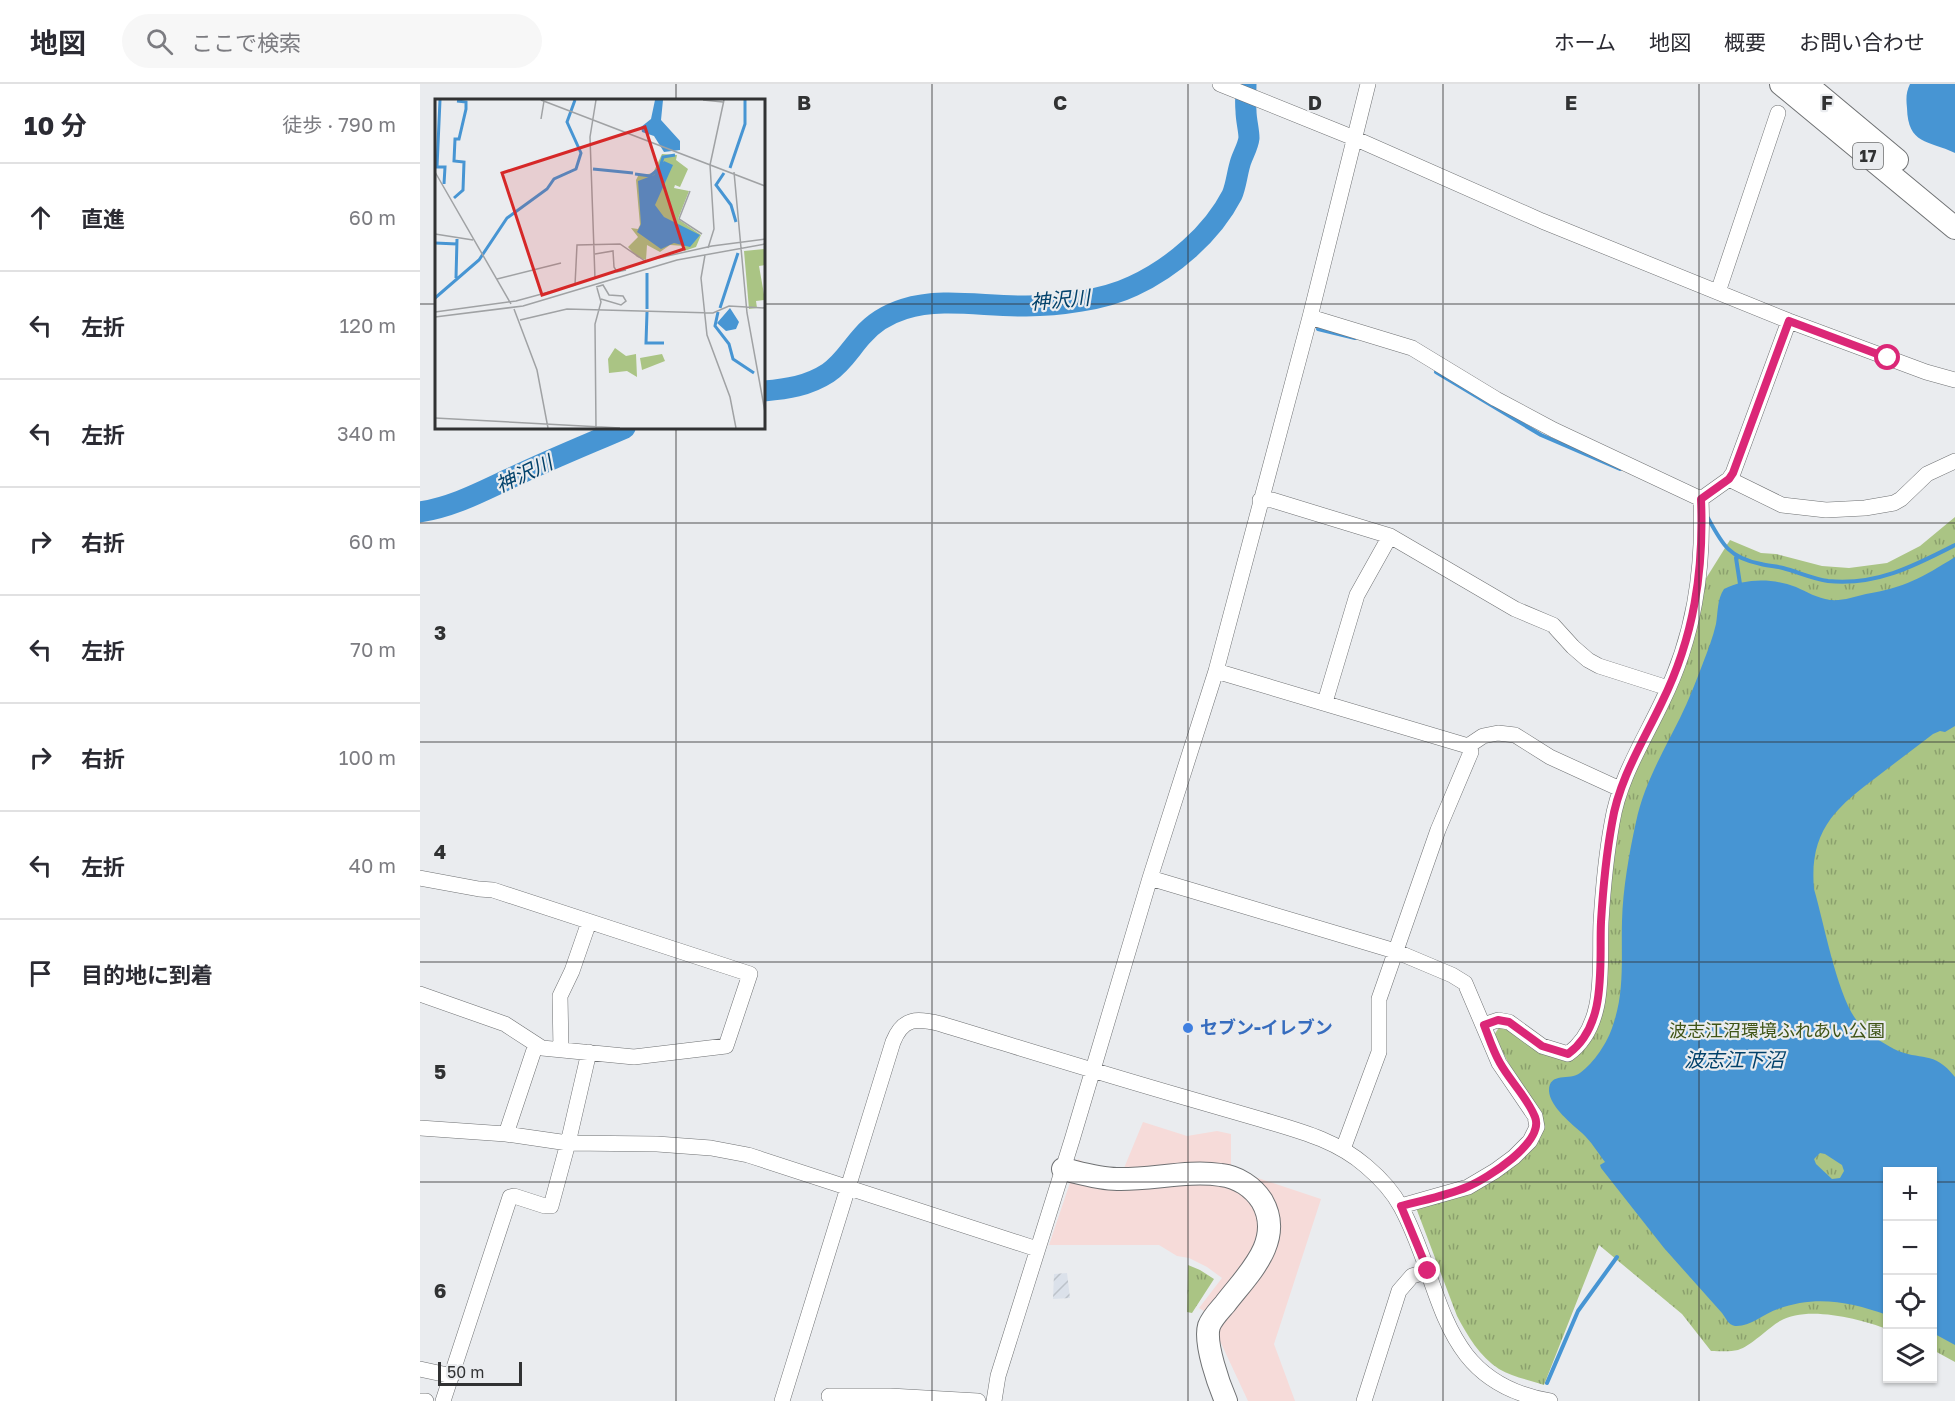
<!DOCTYPE html>
<html lang="ja">
<meta charset="utf-8">
<style>
body{margin:0;font-family:"Golos Text","Noto Sans JP",sans-serif;background:#f7f7f7;color:#2b2b33}
.controls{position:absolute;right:18px;bottom:18px;display:grid;overflow:hidden;border-radius:0px;box-shadow:0 2px 4px #0004}
.controls button{width:54px;height:54px;display:grid;place-items:center;padding:0;border:0;border-bottom:2px solid #e1e1e2;background:#fff;color:#2b2b33;font:30px sans-serif}
.scale{position:absolute;left:18px;bottom:15px;width:84px;box-sizing:border-box;padding-left:6px;border:3px solid #313233;border-top:0;font-size:16px;line-height:21px;white-space:nowrap;color:#313233;-webkit-text-stroke:4px #eaecef;paint-order:stroke}
.stop{position:absolute;width:18px;height:18px;margin:-14px;border:4px solid #db2777;border-radius:50%;background:#fff}
.stop.end{background:#db2777;border-color:#fff;box-shadow:0 2px 6px #0008}
.list{margin:0;padding:0;list-style:none}
h2{display:flex;justify-content:space-between;align-items:center;height:78px;margin:0;padding:0 24px;font-size:26px}
h2 small{font-size:20px;font-weight:400;color:#7c7c81}
.list li{display:grid;grid-template-columns:39px 1fr auto;gap:18px;align-items:center;box-sizing:border-box;height:108px;padding:0 24px;border-top:2px solid #e1e1e2}
.list b{display:block;font-size:22px;white-space:nowrap}
.list em{font-size:20px;font-style:normal;color:#7c7c81}
.icon{flex:none;width:33px;height:33px;fill:none;stroke:currentColor;stroke-width:2;stroke-linecap:round;stroke-linejoin:round}
.map{position:relative;flex:none;width:1535px;height:1317px;overflow:hidden}
header{display:flex;align-items:center;gap:36px;box-sizing:border-box;height:84px;padding:0 30px;background:#fff;border-bottom:2px solid #e1e1e2}
header strong{font-size:28px}
nav{display:flex;gap:33px;margin-inline-start:auto;font-size:21px}
.search{width:420px;height:54px;background:#f7f7f7;display:flex;align-items:center;gap:15px;box-sizing:border-box;padding:0 21px;border-radius:33px;color:#7c7c81;font-size:22px}
main{display:flex}
aside{flex:1;background:#fff}
.map>svg:first-child{display:block}
</style>
<header>
<strong>地図</strong>
<div class="search"><svg class="icon" aria-label="search" viewBox="0 0 24 24"><circle cx="10" cy="10" r="6"/><path d="M15 15l6 6"/></svg>ここで検索</div>
<nav><a>ホーム</a><a>地図</a><a>概要</a><a>お問い合わせ</a></nav>
</header>
<main>
<aside>
<h2>10 分<small>徒歩 · 790 m</small></h2>
<ul class="list">
<li><svg class="icon" aria-label="ahead" viewBox="0 0 24 24"><path d="M12 20V5M6 11l6-6 6 6"/></svg><div><b>直進</b></div><em>60 m</em></li>
<li><svg class="icon" aria-label="left" viewBox="0 0 24 24"><path d="M17 20v-9H6M10 6l-5 5 5 5"/></svg><div><b>左折</b></div><em>120 m</em></li>
<li><svg class="icon" aria-label="left" viewBox="0 0 24 24"><path d="M17 20v-9H6M10 6l-5 5 5 5"/></svg><div><b>左折</b></div><em>340 m</em></li>
<li><svg class="icon" aria-label="right" viewBox="0 0 24 24"><path d="M7 20v-9h11M14 6l5 5-5 5"/></svg><div><b>右折</b></div><em>60 m</em></li>
<li><svg class="icon" aria-label="left" viewBox="0 0 24 24"><path d="M17 20v-9H6M10 6l-5 5 5 5"/></svg><div><b>左折</b></div><em>70 m</em></li>
<li><svg class="icon" aria-label="right" viewBox="0 0 24 24"><path d="M7 20v-9h11M14 6l5 5-5 5"/></svg><div><b>右折</b></div><em>100 m</em></li>
<li><svg class="icon" aria-label="left" viewBox="0 0 24 24"><path d="M17 20v-9H6M10 6l-5 5 5 5"/></svg><div><b>左折</b></div><em>40 m</em></li>
<li><svg class="icon" aria-label="arrive" viewBox="0 0 24 24"><path d="M6 21V4h12l-3 4 3 4H6"/></svg><div><b>目的地に到着</b></div></li>
</ul>
</aside>
<div class="map">
<svg width="1535" height="1317" viewBox="0 0 1535 1317">
<defs>
<pattern id="industrial-furrows" width="10" height="10" patternUnits="userSpaceOnUse" patternTransform="scale(1.5)"><rect width="10" height="10" fill="#dbe1ea"/><path d="M-1 1l2-2M0 10L10 0M9 11l2-2" fill="none" stroke="#bcc2c9"/></pattern>
<pattern id="park-tufts" width="24" height="20" patternUnits="userSpaceOnUse" patternTransform="scale(1.5)"><rect width="24" height="20" fill="#aac484"/><path d="M3 7l-1-3M5 7V3M7 7l1-3M15 17l-1-3M17 17v-4M19 17l1-3" fill="none" stroke="#8ba06d"/></pattern>
</defs>
<rect width="100%" height="100%" fill="#eaecef"/>
<!-- commercial -->
<path fill="#f6dbd9" d="M 723,1038 L 767,1052 L 797,1047 L 811,1050 L 811,1085 L 901,1115 L 854,1260 L 875,1317 L 828,1317 L 793,1242 L 797,1235 L 779,1224 L 802,1194 L 787,1183 L 769,1174 L 757,1172 L 739,1161 L 629,1161 L 658,1075 L 679,1087 L 702,1089 Z"/>
<!-- industrial -->
<path fill="url(#industrial-furrows)" d="M 647,1189 L 650,1214 L 633,1215 L 634,1190 Z"/>
<!-- park -->
<path fill="url(#park-tufts)" d="M 1535,433 L 1535,1278 L 1513,1266 L 1512,1088 L 1468,1088 L 1467,1245 C 1440,1235 1387,1221 1360,1237 C 1348,1244 1331,1262 1318,1266 C 1310,1268 1299,1267 1291,1267 L 1262,1230 L 1179,1161 L 1124,1301 C 1110,1296 1092,1293 1079,1285 C 1060,1273 1047,1251 1037,1232 L 995,1121 L 1110,1066 L 1120,1055 L 1122,1044 L 1074,951 L 1080,942 L 1096,949 L 1161,966 L 1186,842 L 1196,752 L 1204,718 L 1285,496 L 1310,456 L 1341,469 L 1356,470 L 1402,482 L 1429,484 L 1467,479 L 1500,462 Z
M 768,1181 L 780,1186 L 794,1195 L 772,1229 L 767,1228 Z"/>
<!-- water -->
<path fill="#4795d3" fill-rule="evenodd" d="M 1490,0 L 1535,0 L 1535,69 C 1508,56 1488,61 1487,24 C 1486,15 1486,8 1490,0 Z
M 1535,473 L 1535,642 L 1525,648 L 1520,647 L 1513,650 C 1495,664 1476,678 1458,692 C 1415,724 1389,747 1394,805 C 1404,839 1417,911 1437,937 C 1446,949 1461,958 1474,965 C 1501,978 1513,965 1535,993 L 1535,1261 L 1513,1249 L 1512,1088 L 1468,1088 L 1467,1231 C 1430,1218 1396,1211 1358,1225 C 1345,1229 1330,1243 1315,1242 C 1308,1241 1306,1234 1302,1229 L 1244,1164 L 1181,1084 L 1180,1081 L 1185,1078 C 1178,1069 1171,1057 1162,1049 C 1152,1040 1130,1023 1129,1007 C 1129,987 1150,997 1160,989 C 1174,979 1188,958 1193,941 C 1205,907 1201,872 1202,837 C 1203,804 1209,770 1216,738 C 1224,700 1243,668 1260,634 C 1269,616 1276,597 1283,579 C 1288,566 1293,553 1296,540 C 1298,529 1297,515 1304,505 C 1326,494 1352,494 1376,503 C 1387,508 1397,514 1410,516 C 1423,517 1434,513 1446,510 C 1484,504 1503,493 1535,473 ZM 1400,1069 L 1405,1070 L 1422,1081 L 1424,1087 L 1420,1094 L 1412,1095 L 1396,1080 L 1394,1075 Z"/>
<g fill="none" stroke-linecap="round" stroke-linejoin="round">
<!-- stream -->
<path stroke="#4795d3" stroke-width="4" d="M 898,245 L 935,254
M 1016,288 L 1121,351 L 1200,385
M 1288,434 C 1302,460 1309,474 1341,480 C 1348,482 1356,482 1363,484 C 1378,488 1393,495 1408,497 C 1456,502 1494,482 1535,461
M 1316,474 L 1320,500
M 1127,1299 L 1158,1227 L 1197,1173"/>
<!-- river -->
<path stroke="#4795d3" stroke-width="21" d="M 344,307 C 367,305 388,302 408,289 C 423,279 431,264 442,252 C 453,239 468,230 484,225 C 523,213 565,223 606,222 C 638,222 684,216 713,202 C 752,184 792,150 812,111 C 816,102 817,90 820,80 C 822,72 828,63 829,54 C 829,46 826,36 826,27 C 825,18 826,9 826,0
M 0,428 C 36,422 62,407 95,392 C 131,375 168,360 205,344"/>
<defs>
<path id="minor" d="M 800,0 L 934,54 L 1122,137 L 1369,237 L 1506,288 L 1535,296
M 1298,208 L 1358,29
M 890,233 L 992,264 L 1076,315 L 1134,346 L 1281,415
M 1309,395 L 1362,421 L 1406,426 L 1445,424 L 1474,419 L 1481,415 L 1507,390 L 1535,377
M 1281,415 L 1309,395 L 1313,389 L 1369,237
M 840,416 L 852,416 L 970,452 L 1095,525 L 1133,541 L 1153,563 L 1168,576 L 1179,582 L 1248,604
M 796,587 L 1048,662 L 1051,668 L 1018,746 L 959,915 L 959,968 L 923,1065
M 905,618 L 937,511 L 970,452
M 1048,662 L 1063,652 L 1078,649 L 1095,651 L 1130,673 L 1200,705
M 0,794 L 59,805 L 73,806 L 330,890 L 306,962 L 214,973 L 122,964 L 85,940 L 0,910
M 730,794 L 975,867 L 1032,891 L 1045,899 L 1079,979 L 1115,1032 L 1117,1043 L 1110,1057 L 1094,1073 L 1075,1087 L 1048,1103 L 981,1122
M 1063,941 L 1078,936 L 1089,938 L 1122,962 L 1148,970 C 1188,941 1179,882 1181,838 C 1183,805 1186,772 1192,739 C 1199,695 1223,658 1242,618 C 1274,553 1284,487 1281,415
M 141,966 L 140,912 L 152,887 L 169,838
M 0,1044 L 86,1050 L 148,1059 L 237,1060 L 291,1064 L 328,1071 L 617,1165
M 86,1050 L 116,960
M 0,1285 L 32,1292
M 409,1312 L 470,1312 L 558,1317
M 0,1317 L 6,1317
M 23,1317 L 90,1113 L 94,1112 L 125,1122 L 131,1122 L 148,1059 L 169,968
M 362,1317 L 473,958 C 483,933 497,934 521,940 C 600,964 680,989 760,1012 C 788,1020 815,1028 843,1036 C 880,1047 916,1056 946,1082 C 959,1093 973,1108 981,1123 C 1025,1204 1016,1297 1130,1317
M 574,1317 L 578,1292 L 652,1056 L 730,794 L 796,587 L 890,233 L 948,0
M 944,1317 L 979,1207 L 992,1192 L 1008,1187"/>
<path id="highway" d="M 1361,0 L 1535,144
M 1386,0 L 1477,76
M 643,1085 C 660,1089 679,1095 697,1095 C 731,1096 767,1086 801,1091 C 818,1093 833,1103 842,1117 C 865,1157 827,1191 805,1220 C 799,1227 792,1234 789,1242 C 784,1259 799,1301 806,1317"/>
</defs>
<!-- minor casing -->
<use href="#minor" stroke="#6f7173" stroke-width="16"/>
<!-- highway casing -->
<use href="#highway" stroke="#6f7173" stroke-width="24"/>
<!-- minor -->
<use href="#minor" stroke="#fff" stroke-width="15"/>
<!-- highway -->
<use href="#highway" stroke="#fff" stroke-width="22"/>
</g>
<g fill="none" stroke-linecap="round" stroke-linejoin="round">
<!-- route -->
<path stroke="#db2777" stroke-width="8" d="M 1008,1187 L 981,1122 C 1003,1116 1026,1112 1047,1103 C 1067,1095 1125,1058 1115,1033 C 1107,1013 1090,997 1080,979 C 1073,967 1069,954 1064,941 L 1078,936 L 1089,938 L 1122,962 L 1148,970 C 1188,941 1179,881 1181,838 C 1183,805 1186,772 1192,739 C 1199,695 1223,658 1242,618 C 1274,553 1284,487 1281,415 L 1309,395 L 1313,389 L 1369,237 L 1468,274"/>
</g>
<!-- grid -->
<path fill="none" stroke="#313233" stroke-width="1.5" stroke-opacity="0.55" d="M 256,0 L 256,16M 512,0 L 512,1317M 768,0 L 768,1317M 1023,0 L 1023,1317M 1279,0 L 1279,1317M 0,220 L 16,220M 344,220 L 1535,220M 256,344 L 256,1317M 0,439 L 1535,439M 0,658 L 1535,658M 0,878 L 1535,878M 0,1098 L 1468,1098M 1512,1098 L 1535,1098"/>
<!-- markers -->
<circle fill="#3f7fe0" stroke="#eaecef" stroke-width="2" cx="768" cy="944" r="6"/>
<g text-anchor="middle" stroke-width="4.5" stroke-linejoin="round" paint-order="stroke">
<!-- shield labels -->
<rect fill="#eaecef" stroke="#686a6b" stroke-width="1.5" x="1433" y="59" width="30" height="26" rx="4.5"/>
<g font-size="16" font-weight="bold" fill="#313233">
<text x="1448" y="78">17</text>
</g>
<!-- shop labels -->
<g font-size="18" font-weight="bold" fill="#366cbe" stroke="#eaecef" text-anchor="start">
<text x="780" y="950">セブン-イレブン</text>
</g>
<!-- park labels -->
<g font-size="18" fill="#3f5416" stroke="#eaecef">
<text x="1357" y="953">波志江沼環境ふれあい公園</text>
</g>
<!-- water labels -->
<g font-size="20" font-style="italic" fill="#02416a" stroke="#eaecef">
<text transform="translate(640 216) rotate(-5)" y="7">神沢川</text>
<text transform="translate(104 390) rotate(-25)" y="7">神沢川</text>
<text x="1314" y="983">波志江下沼</text>
</g>
</g>
<!-- overview -->
<g transform="translate(15 15)">
<rect width="330" height="330" fill="#eaecef"/>
<path d="M 227,255 L 230,262 L 207,271 L 205,259 Z" fill="#aac484"/>
<path d="M 227,55 L 242,56 L 241,61 L 253,70 L 245,88 L 240,86 L 239,89 L 254,92 L 243,120 L 266,136 L 261,148 L 249,152 L 250,147 L 235,146 L 225,153 L 212,146 L 211,161 L 202,158 L 193,148 L 203,138 L 196,129 L 203,130 L 205,126 L 201,81 L 203,77 L 218,74 ZM 330,150 L 330,166 L 324,167 L 330,201 L 321,202 L 322,209 L 314,210 L 309,152 ZM 180,249 L 191,257 L 201,255 L 202,278 L 192,272 L 174,274 L 173,260 Z" fill="#aac484"/>
<path d="M 220,1 L 228,1 L 226,21 L 245,42 L 245,51 L 229,53 L 219,37 L 207,33 L 206,28 L 216,20 ZM 229,62 L 238,66 L 220,106 L 229,118 L 265,136 L 255,148 L 239,144 L 226,150 L 202,133 L 206,125 L 203,82 L 219,76 ZM 295,209 L 304,223 L 301,230 L 291,232 L 282,224 Z" fill="#4795d3"/>
<path fill="none" stroke="#4795d3" stroke-width="3" d="M 5,1 L 2,68 L 10,68 L 9,85M 295,69 L 310,25 L 310,1M 158,70 L 198,74M 289,74 L 281,86 L 296,106 L 301,123M 200,75 L 215,77 L 225,69 L 228,58 L 240,56M 19,99 L 28,91 L 29,63 L 19,62 L 20,40 L 24,40 L 31,10 L 31,3 L 22,2M 0,144 L 22,145M 212,174 L 212,210M 21,179 L 22,140M 0,199 L 44,161 L 72,119 L 112,90 L 119,80 L 141,70 L 146,54 L 132,23 L 140,1M 285,209 L 303,154M 212,213 L 211,244 L 229,244M 283,213 L 280,227 L 294,245 L 298,260 L 319,274"/>
<path fill="none" stroke="#a0a2a4" stroke-width="1.5" d="M 106,1 L 330,87M 268,1 L 288,3M 106,20 L 109,2M 275,66 L 289,1M 0,73 L 76,205M 299,73 L 312,214 L 330,313M 255,92 L 244,120 L 267,135M 0,135 L 38,141M 273,149 L 279,130 L 275,66M 160,155 L 178,152 L 179,168 L 182,173 L 191,171M 270,156 L 266,179 L 272,236 L 295,298 L 301,329M 62,180 L 126,164M 160,180 L 155,38 L 161,1M 161,188 L 168,186 L 174,196 L 188,197 L 191,202 L 186,206 L 166,200M 79,210 L 102,271 L 113,329M 0,213 L 81,202 L 140,186 L 142,146 L 185,145 L 210,162 L 277,147 L 330,140M 0,218 L 88,207 L 242,161 L 330,145M 85,221 L 132,210 L 278,214 L 294,207 L 330,209M 0,319 L 185,329M 161,329 L 160,225 L 166,203 L 162,189"/>
<path fill="#d62828" fill-opacity="0.15" stroke="#d62828" stroke-width="3" d="M 210,28 L 249,150 L 107,196 L 67,74 Z"/>
<rect width="330" height="330" fill="none" stroke="#313233" stroke-width="3"/>
</g>
<g font-size="20" text-anchor="middle" font-weight="bold" fill="#313233" stroke="#eaecef" stroke-width="4.5" stroke-linejoin="round" paint-order="stroke">
<text x="384" y="26">B</text>
<text x="640" y="26">C</text>
<text x="895" y="26">D</text>
<text x="1151" y="26">E</text>
<text x="1407" y="26">F</text>
<text x="20" y="556">3</text>
<text x="20" y="775">4</text>
<text x="20" y="995">5</text>
<text x="20" y="1214">6</text>
</g>
</svg>
<div class="controls">
<button>+</button>
<button>−</button>
<button><svg class="icon" aria-label="locate" viewBox="0 0 24 24"><circle cx="12" cy="12" r="6"/><path d="M12 2v4M12 18v4M2 12h4M18 12h4"/></svg></button>
<button><svg class="icon" aria-label="layers" viewBox="0 0 24 24"><path d="M12 4l9 5-9 5-9-5zM3 14l9 5 9-5"/></svg></button>
</div>
<div class="scale">50 m</div>
<div class="stop" style="left:1468px;top:274px"></div>
<div class="stop end" style="left:1008px;top:1187px"></div>
</div>
</main>
